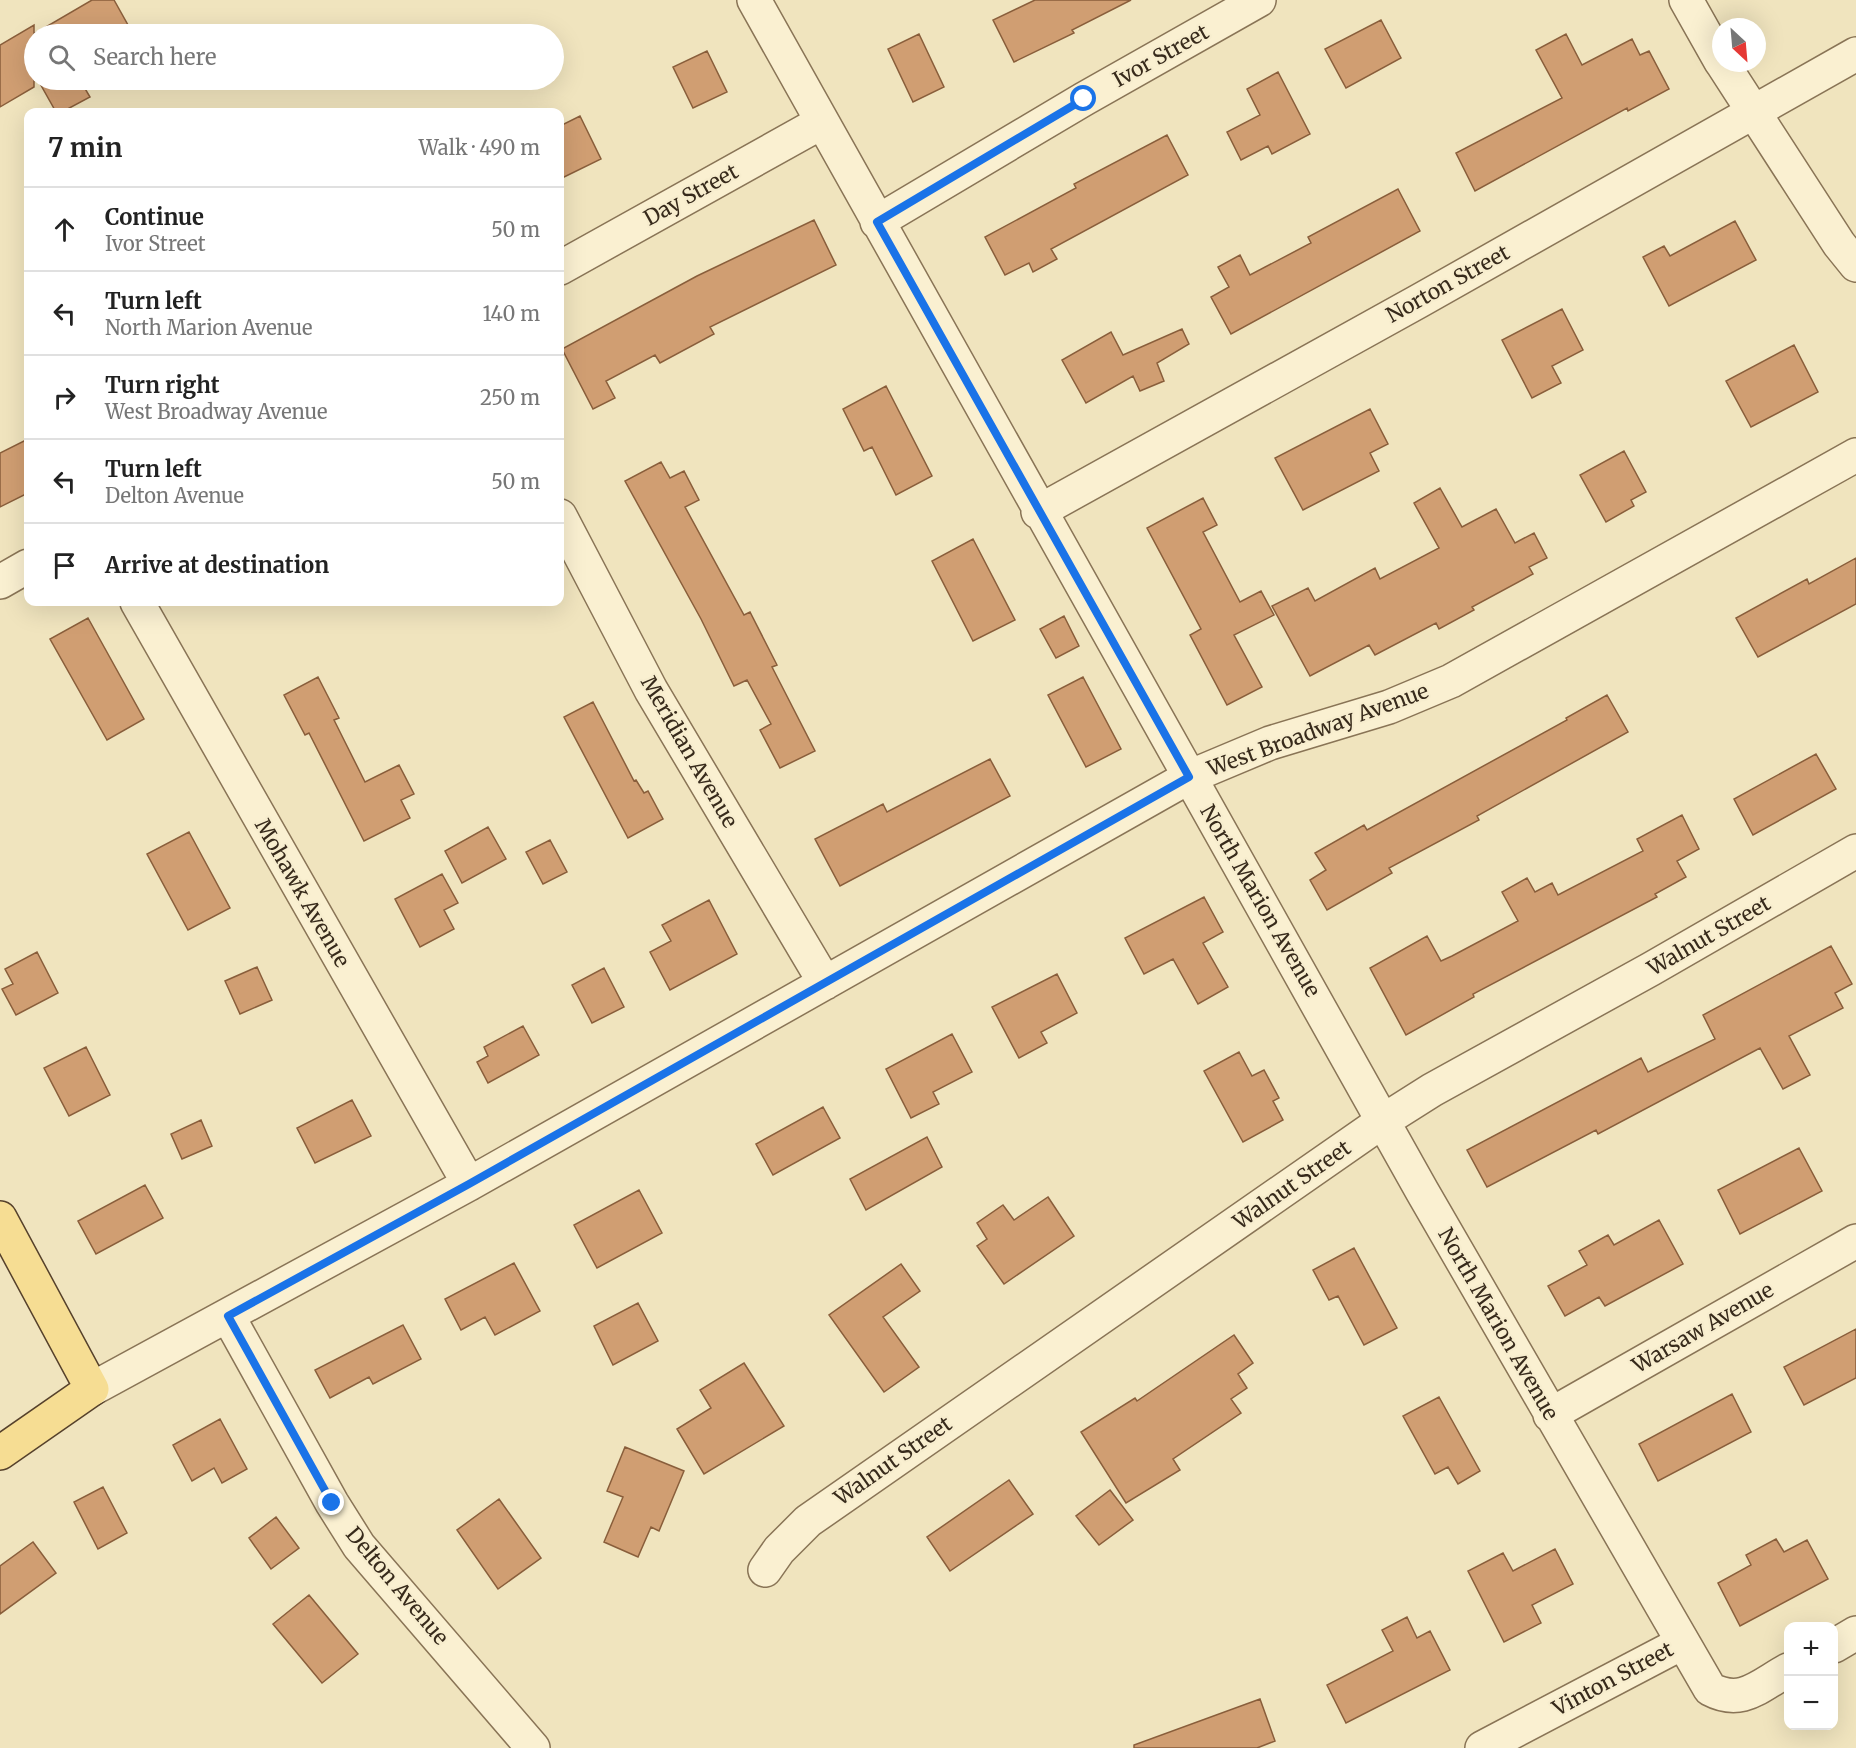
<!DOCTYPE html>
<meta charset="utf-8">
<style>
body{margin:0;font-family:Merriweather,serif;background:#f2f2f2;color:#222}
.controls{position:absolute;right:18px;bottom:18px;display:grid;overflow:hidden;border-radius:12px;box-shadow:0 6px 24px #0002}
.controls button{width:54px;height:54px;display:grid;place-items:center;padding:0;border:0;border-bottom:2px solid #e0e0e0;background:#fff;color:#222;font:30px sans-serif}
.compass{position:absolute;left:1712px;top:18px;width:54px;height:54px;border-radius:50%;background:#fff;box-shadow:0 6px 24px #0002;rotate:154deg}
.stop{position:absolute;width:18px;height:18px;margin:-14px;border:4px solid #1a73e8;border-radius:50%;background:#fff}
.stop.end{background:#1a73e8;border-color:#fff;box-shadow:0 2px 6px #0008}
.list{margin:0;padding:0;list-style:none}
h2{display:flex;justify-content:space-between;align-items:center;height:78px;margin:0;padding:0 24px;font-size:26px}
h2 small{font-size:20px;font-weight:400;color:#767676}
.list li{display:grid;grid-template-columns:39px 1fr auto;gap:18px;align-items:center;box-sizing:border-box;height:84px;padding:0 24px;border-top:2px solid #e0e0e0}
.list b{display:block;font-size:22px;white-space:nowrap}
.list p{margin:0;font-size:20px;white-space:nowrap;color:#767676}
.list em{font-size:20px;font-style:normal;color:#767676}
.icon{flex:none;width:33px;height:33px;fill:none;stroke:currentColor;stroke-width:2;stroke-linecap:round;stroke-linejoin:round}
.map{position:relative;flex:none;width:1856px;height:1748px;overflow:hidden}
.search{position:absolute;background:#fff;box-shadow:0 6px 24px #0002;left:24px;top:24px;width:540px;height:66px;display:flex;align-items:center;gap:15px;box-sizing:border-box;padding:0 21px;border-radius:33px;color:#767676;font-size:22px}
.panel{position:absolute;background:#fff;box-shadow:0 6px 24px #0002;left:24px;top:108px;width:540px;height:498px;border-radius:12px}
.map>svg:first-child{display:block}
</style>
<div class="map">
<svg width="1856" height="1748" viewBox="0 0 1856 1748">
<rect width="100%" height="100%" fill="#f0e4be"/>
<!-- building -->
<path fill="#d09e72" stroke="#895e3b" stroke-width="1.5" d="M 92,0 L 114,0 L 128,25 L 112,34 L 34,34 L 34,87 L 0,107 L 0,45 L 34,25 L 34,34 Z
M 1035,0 L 1131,0 L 1072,30 L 1074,33 L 1014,62 L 993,20 Z
M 1381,20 L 1401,58 L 1346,88 L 1325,49 Z
M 919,34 L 944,87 L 913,102 L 888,49 Z
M 1566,34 L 1582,65 L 1632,39 L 1640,55 L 1649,51 L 1669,89 L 1628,111 L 1627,108 L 1475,191 L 1456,153 L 1562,98 L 1536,50 Z
M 707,51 L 727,92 L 693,108 L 673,67 Z
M 1278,72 L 1310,134 L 1272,154 L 1268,146 L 1241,160 L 1227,132 L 1260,115 L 1247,89 Z
M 38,80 L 80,80 L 90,97 L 62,112 L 56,112 Z
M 580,116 L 601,159 L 560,179 L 560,126 Z
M 1167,135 L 1188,175 L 1051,249 L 1057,259 L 1033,272 L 1029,263 L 1005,275 L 985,237 L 1076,188 L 1074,184 Z
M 1398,189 L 1420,231 L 1231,334 L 1211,297 L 1229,287 L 1218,267 L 1240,255 L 1250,275 L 1311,243 L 1308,237 Z
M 814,220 L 836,265 L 710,327 L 714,334 L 660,363 L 655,355 L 606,381 L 615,398 L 593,409 L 562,349 L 697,276 Z
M 1735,221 L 1756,260 L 1669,306 L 1643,257 L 1664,246 L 1670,256 Z
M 1562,309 L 1583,350 L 1552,366 L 1561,383 L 1532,398 L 1502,340 Z
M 1182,329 L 1189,344 L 1157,363 L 1164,381 L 1140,391 L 1133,376 L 1086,403 L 1062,360 L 1111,332 L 1123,355 Z
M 1794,345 L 1818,392 L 1751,427 L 1726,381 Z
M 886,386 L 932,476 L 896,495 L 872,447 L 864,451 L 843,409 Z
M 1370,409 L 1388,444 L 1370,453 L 1379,471 L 1303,510 L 1275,458 Z
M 28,439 L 28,493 L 0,507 L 0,453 Z
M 1624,451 L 1646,492 L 1631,500 L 1634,506 L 1606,522 L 1580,475 Z
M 661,462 L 670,478 L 684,471 L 699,500 L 685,507 L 744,615 L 750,612 L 777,665 L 772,667 L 815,751 L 780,768 L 760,730 L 771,724 L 747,680 L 734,686 L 701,619 L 625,481 Z
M 1440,488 L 1462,527 L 1496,509 L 1515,543 L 1534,533 L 1547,558 L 1529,567 L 1533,574 L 1472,607 L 1474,610 L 1439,629 L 1436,623 L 1375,655 L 1369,645 L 1310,676 L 1272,606 L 1308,588 L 1315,601 L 1375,568 L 1380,579 L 1439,548 L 1414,503 Z
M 1203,498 L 1217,525 L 1203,532 L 1240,602 L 1261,591 L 1274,615 L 1234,635 L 1262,687 L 1227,705 L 1190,635 L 1201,629 L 1147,528 Z
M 973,539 L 1015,620 L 973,641 L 932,561 Z
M 1856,558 L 1856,604 L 1758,657 L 1736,618 L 1807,579 L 1809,584 Z
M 1064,616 L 1079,646 L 1056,658 L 1040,629 Z
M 88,618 L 144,719 L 107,740 L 50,639 Z
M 318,677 L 339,718 L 334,720 L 365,782 L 399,765 L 414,794 L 401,800 L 410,818 L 364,841 L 309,733 L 305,735 L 284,695 Z
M 1083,677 L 1121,749 L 1086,767 L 1048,695 Z
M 1607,695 L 1628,732 L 1477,816 L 1479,820 L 1389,868 L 1392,873 L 1327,910 L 1310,880 L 1326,870 L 1315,853 L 1364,825 L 1367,830 L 1567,720 L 1566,718 Z
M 593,702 L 634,781 L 636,780 L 644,793 L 648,791 L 663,819 L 628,838 L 564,717 Z
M 1816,754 L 1836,789 L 1753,835 L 1734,799 Z
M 990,759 L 1010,796 L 840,886 L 815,839 L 883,804 L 887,812 Z
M 1682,815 L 1699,849 L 1677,861 L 1686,877 L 1655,894 L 1657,897 L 1473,994 L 1474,997 L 1406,1035 L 1370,968 L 1427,936 L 1441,961 L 1452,956 L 1518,921 L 1502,892 L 1527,878 L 1535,892 L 1552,883 L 1558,895 L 1643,851 L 1637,839 Z
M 488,827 L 506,859 L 462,883 L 445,851 Z
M 189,832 L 230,908 L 188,930 L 147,854 Z
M 550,840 L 567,872 L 543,884 L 526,852 Z
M 442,874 L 458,903 L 444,910 L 454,929 L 420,947 L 395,899 Z
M 1204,897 L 1223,932 L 1203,943 L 1228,987 L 1198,1004 L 1173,959 L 1144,974 L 1125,938 Z
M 709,900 L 737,954 L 670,990 L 650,952 L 671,941 L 662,925 Z
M 1831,946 L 1852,984 L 1835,993 L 1843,1008 L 1789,1036 L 1810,1075 L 1783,1089 L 1760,1048 L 1598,1134 L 1596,1130 L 1487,1187 L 1467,1150 L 1641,1058 L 1648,1072 L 1715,1039 L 1703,1015 Z
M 37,952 L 58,993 L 16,1015 L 2,989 L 13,984 L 5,969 Z
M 257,967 L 272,1000 L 240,1014 L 225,981 Z
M 604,968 L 624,1007 L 592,1023 L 572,985 Z
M 1057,974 L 1077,1013 L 1041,1032 L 1047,1043 L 1019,1058 L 992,1007 Z
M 523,1026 L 539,1055 L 488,1083 L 477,1062 L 488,1056 L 484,1047 Z
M 952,1034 L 972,1072 L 933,1092 L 939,1104 L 911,1118 L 886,1069 Z
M 86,1047 L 110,1095 L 69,1116 L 44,1068 Z
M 1239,1052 L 1252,1076 L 1264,1070 L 1279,1098 L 1273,1101 L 1283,1120 L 1243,1142 L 1204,1071 Z
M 352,1100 L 371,1136 L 315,1163 L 297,1128 Z
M 823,1107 L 840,1138 L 773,1175 L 756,1144 Z
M 201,1120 L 212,1146 L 182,1159 L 171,1134 Z
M 927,1137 L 942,1167 L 866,1210 L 850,1179 Z
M 1799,1148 L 1822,1191 L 1740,1234 L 1718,1190 Z
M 145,1185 L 163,1218 L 96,1254 L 78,1221 Z
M 639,1190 L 662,1233 L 597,1268 L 574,1225 Z
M 1048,1197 L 1074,1236 L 1004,1284 L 977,1246 L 987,1239 L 977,1223 L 1003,1205 L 1014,1220 Z
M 1659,1220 L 1683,1264 L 1605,1306 L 1599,1297 L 1565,1316 L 1548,1286 L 1587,1265 L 1579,1251 L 1608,1235 L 1614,1245 Z
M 1354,1248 L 1397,1328 L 1364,1345 L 1338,1296 L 1329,1300 L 1313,1270 Z
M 514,1263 L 540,1311 L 495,1335 L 485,1317 L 461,1330 L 445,1299 Z
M 901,1264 L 920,1291 L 883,1317 L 919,1367 L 884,1392 L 829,1315 Z
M 638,1303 L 658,1341 L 613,1365 L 594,1326 Z
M 403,1325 L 421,1359 L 373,1384 L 369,1377 L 330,1398 L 315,1370 Z
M 1856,1329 L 1856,1378 L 1804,1405 L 1784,1367 Z
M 1234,1335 L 1253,1363 L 1238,1374 L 1247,1388 L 1231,1399 L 1241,1413 L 1173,1459 L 1180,1470 L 1126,1503 L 1081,1432 L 1135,1398 L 1137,1401 Z
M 744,1363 L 784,1426 L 704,1474 L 677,1429 L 711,1408 L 700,1390 Z
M 1732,1394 L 1751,1432 L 1658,1481 L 1639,1444 Z
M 1439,1397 L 1480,1471 L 1458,1484 L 1448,1467 L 1435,1474 L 1403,1416 Z
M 220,1419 L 247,1469 L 222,1483 L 214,1468 L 192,1481 L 173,1445 Z
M 625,1447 L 684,1471 L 659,1531 L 651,1527 L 638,1557 L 604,1542 L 623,1497 L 607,1491 Z
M 1009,1480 L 1033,1514 L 950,1571 L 927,1537 Z
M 103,1487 L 127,1533 L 98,1549 L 74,1502 Z
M 1110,1490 L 1133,1520 L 1099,1545 L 1076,1516 Z
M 499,1499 L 541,1558 L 498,1589 L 457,1530 Z
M 276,1517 L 299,1548 L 271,1569 L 249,1538 Z
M 1776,1539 L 1784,1552 L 1807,1540 L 1828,1579 L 1740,1626 L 1718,1583 L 1751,1565 L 1746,1555 Z
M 33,1542 L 56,1573 L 0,1614 L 0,1566 Z
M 1555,1549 L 1573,1584 L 1532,1605 L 1541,1623 L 1504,1642 L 1468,1571 L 1503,1553 L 1513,1571 Z
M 309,1595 L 358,1654 L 322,1683 L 273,1624 Z
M 1407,1617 L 1417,1638 L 1430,1631 L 1450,1670 L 1346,1723 L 1327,1685 L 1393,1651 L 1382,1630 Z
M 1260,1699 L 1275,1741 L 1257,1748 L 1134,1748 L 1134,1745 Z"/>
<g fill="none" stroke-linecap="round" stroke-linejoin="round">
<defs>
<path id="minor" d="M 754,0 L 1422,1191 L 1710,1689 C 1742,1706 1759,1686 1788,1670
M 1686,0 L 1721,62
M 1722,63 L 1839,244 L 1856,265
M 877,222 L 1084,99 L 1259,0
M 560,268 L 822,122
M 1038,512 L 1419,301 L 1856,54
M 560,516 L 651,690 L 825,983
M 0,582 L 28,566
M 137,602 L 469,1184
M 228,1316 L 332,1503 L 359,1546 L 533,1748
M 92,1389 L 469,1184 L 1189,777 L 1270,743 L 1389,707 L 1451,681 L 1856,455
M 1550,1415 L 1856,1241
M 765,1570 L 779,1550 L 808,1521 L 1383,1121 L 1432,1090 L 1651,969 L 1856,851
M 1834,1646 L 1856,1633
M 1482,1748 L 1682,1643"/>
<path id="major" d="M 0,1218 L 92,1389 L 0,1453"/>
</defs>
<!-- minor casing -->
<use href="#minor" stroke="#897456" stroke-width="36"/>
<!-- major casing -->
<use href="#major" stroke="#56412b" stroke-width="36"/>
<!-- minor -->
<use href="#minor" stroke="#faf0d1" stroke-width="33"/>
<!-- major -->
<use href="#major" stroke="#f6dd93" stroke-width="33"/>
</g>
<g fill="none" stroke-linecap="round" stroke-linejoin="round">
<!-- route -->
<path stroke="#1a73e8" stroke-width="8" d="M 332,1503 L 228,1316 L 469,1184 L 1189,777 L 877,222 L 1084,99"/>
</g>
<g text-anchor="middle" stroke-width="4.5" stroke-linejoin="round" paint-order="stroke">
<!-- street labels -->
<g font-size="21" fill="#372a1b" stroke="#f7edce">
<text transform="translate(1161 56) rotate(-29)" y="7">Ivor Street</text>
<text transform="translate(691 195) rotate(-29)" y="7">Day Street</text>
<text transform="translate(1448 284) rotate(-29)" y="7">Norton Street</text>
<text transform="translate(1318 730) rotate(-20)" y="7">West Broadway Avenue</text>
<text transform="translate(689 752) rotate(60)" y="7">Meridian Avenue</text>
<text transform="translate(302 893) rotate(60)" y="7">Mohawk Avenue</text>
<text transform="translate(1260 901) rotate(60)" y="7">North Marion Avenue</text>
<text transform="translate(1709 936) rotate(-30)" y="7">Walnut Street</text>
<text transform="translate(1292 1185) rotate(-35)" y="7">Walnut Street</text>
<text transform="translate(1498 1324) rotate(60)" y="7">North Marion Avenue</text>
<text transform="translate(1703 1328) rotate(-30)" y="7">Warsaw Avenue</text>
<text transform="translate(893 1461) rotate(-35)" y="7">Walnut Street</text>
<text transform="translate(397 1586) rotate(50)" y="7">Delton Avenue</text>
<text transform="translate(1613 1679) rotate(-28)" y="7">Vinton Street</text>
</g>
</g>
</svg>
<div class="controls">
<button>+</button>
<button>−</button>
</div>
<svg class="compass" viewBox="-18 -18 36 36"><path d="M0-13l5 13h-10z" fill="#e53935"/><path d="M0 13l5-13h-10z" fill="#767676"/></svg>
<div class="stop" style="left:1084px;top:99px"></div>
<div class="stop end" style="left:332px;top:1503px"></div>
<div class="search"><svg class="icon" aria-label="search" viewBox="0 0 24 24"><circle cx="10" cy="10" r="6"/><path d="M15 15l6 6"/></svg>Search here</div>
<section class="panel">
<h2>7 min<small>Walk · 490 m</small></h2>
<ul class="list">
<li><svg class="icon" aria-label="ahead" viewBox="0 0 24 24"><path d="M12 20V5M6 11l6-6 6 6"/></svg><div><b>Continue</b><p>Ivor Street</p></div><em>50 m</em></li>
<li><svg class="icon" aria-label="left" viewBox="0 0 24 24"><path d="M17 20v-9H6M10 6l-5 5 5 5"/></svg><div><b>Turn left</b><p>North Marion Avenue</p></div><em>140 m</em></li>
<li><svg class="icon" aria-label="right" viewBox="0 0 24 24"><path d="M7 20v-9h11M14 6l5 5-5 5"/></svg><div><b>Turn right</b><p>West Broadway Avenue</p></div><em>250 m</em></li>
<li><svg class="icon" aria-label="left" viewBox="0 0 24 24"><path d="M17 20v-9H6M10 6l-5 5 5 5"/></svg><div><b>Turn left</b><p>Delton Avenue</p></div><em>50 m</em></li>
<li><svg class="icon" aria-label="arrive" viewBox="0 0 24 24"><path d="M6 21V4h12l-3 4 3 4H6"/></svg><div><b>Arrive at destination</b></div></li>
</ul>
</section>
</div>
